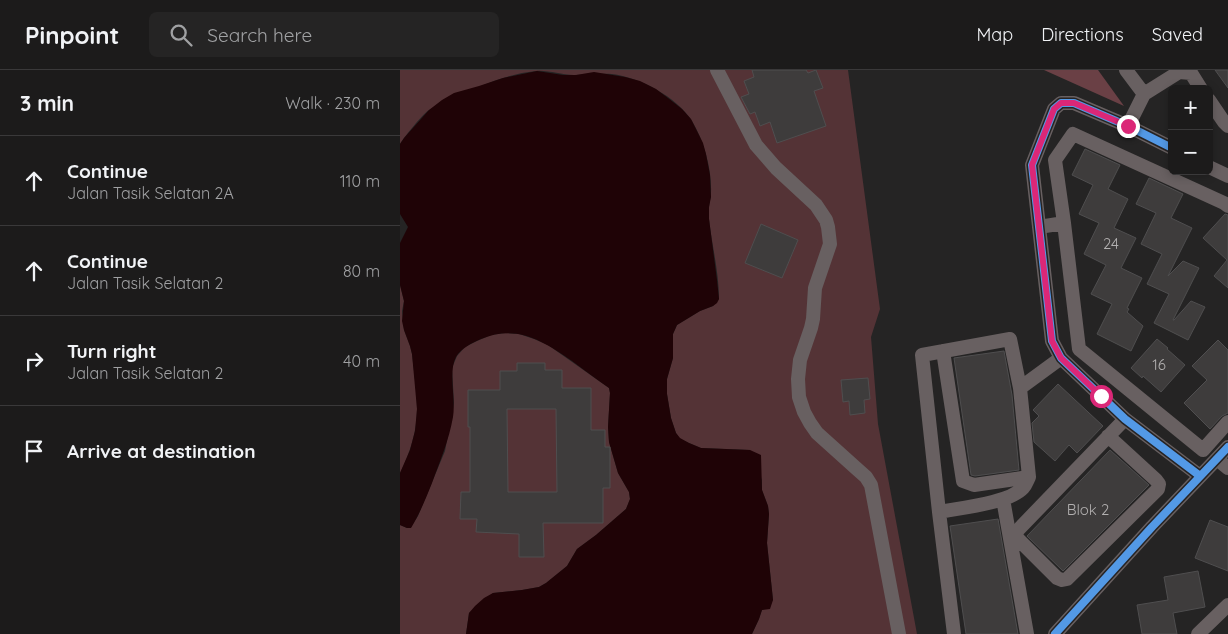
<!DOCTYPE html>
<meta charset="utf-8">
<style>
body{margin:0;font-family:Quicksand,sans-serif;background:#252424;color:#f1f3f6}
.controls{position:absolute;right:15px;top:15px;display:grid;overflow:hidden;border-radius:8px;box-shadow:0 2px 8px #0003}
.controls button{width:45px;height:45px;display:grid;place-items:center;padding:0;border:0;border-bottom:1px solid #3a393a;background:#1c1b1b;color:#f1f3f6;font:25px sans-serif}
.stop{position:absolute;width:15px;height:15px;margin:-11px;border:4px solid #db2777;border-radius:50%;background:#fff}
.stop.end{background:#db2777;border-color:#fff;box-shadow:0 1px 5px #0008}
.list{margin:0;padding:0;list-style:none}
h2{display:flex;justify-content:space-between;align-items:center;height:65px;margin:0;padding:0 20px;font-size:21px}
h2 small{font-size:16px;font-weight:400;color:#a0a1a3}
.list li{display:grid;grid-template-columns:32px 1fr auto;gap:15px;align-items:center;box-sizing:border-box;height:90px;padding:0 20px;border-top:1px solid #3a393a}
.list b{display:block;font-size:19px;white-space:nowrap}
.list p{margin:0;font-size:16px;white-space:nowrap;color:#a0a1a3}
.list em{font-size:16px;font-style:normal;color:#a0a1a3}
.icon{flex:none;width:28px;height:28px;fill:none;stroke:currentColor;stroke-width:2;stroke-linecap:round;stroke-linejoin:round}
.map{position:relative;flex:none;width:828px;height:564px;overflow:hidden}
header{display:flex;align-items:center;gap:30px;box-sizing:border-box;height:70px;padding:0 25px;background:#1c1b1b;border-bottom:1px solid #3a393a}
header strong{font-size:24px}
nav{display:flex;gap:28px;margin-inline-start:auto;font-size:18px}
.search{width:350px;height:45px;background:#252424;display:flex;align-items:center;gap:12px;box-sizing:border-box;padding:0 18px;border-radius:8px;color:#a0a1a3;font-size:19px}
main{display:flex}
aside{flex:1;background:#1c1b1b}
.map>svg:first-child{display:block}
</style>
<header>
<strong>Pinpoint</strong>
<div class="search"><svg class="icon" aria-label="search" viewBox="0 0 24 24"><circle cx="10" cy="10" r="6"/><path d="M15 15l6 6"/></svg>Search here</div>
<nav><a>Map</a><a>Directions</a><a>Saved</a></nav>
</header>
<main>
<aside>
<h2>3 min<small>Walk · 230 m</small></h2>
<ul class="list">
<li><svg class="icon" aria-label="ahead" viewBox="0 0 24 24"><path d="M12 20V5M6 11l6-6 6 6"/></svg><div><b>Continue</b><p>Jalan Tasik Selatan 2A</p></div><em>110 m</em></li>
<li><svg class="icon" aria-label="ahead" viewBox="0 0 24 24"><path d="M12 20V5M6 11l6-6 6 6"/></svg><div><b>Continue</b><p>Jalan Tasik Selatan 2</p></div><em>80 m</em></li>
<li><svg class="icon" aria-label="right" viewBox="0 0 24 24"><path d="M7 20v-9h11M14 6l5 5-5 5"/></svg><div><b>Turn right</b><p>Jalan Tasik Selatan 2</p></div><em>40 m</em></li>
<li><svg class="icon" aria-label="arrive" viewBox="0 0 24 24"><path d="M6 21V4h12l-3 4 3 4H6"/></svg><div><b>Arrive at destination</b></div></li>
</ul>
</aside>
<div class="map">
<svg width="828" height="564" viewBox="0 0 828 564">
<rect width="100%" height="100%" fill="#252424"/>
<!-- green -->
<path fill="#543336" d="M 0,0 L 448,0 L 480,239 L 471,267 L 478,354 L 517,564 L 352,564 L 359,549 L 362,540 L 365,539 L 373,530 L 367,473 L 369,444 L 368,436 L 362,420 L 362,410 L 350,380 L 301,378 L 289,373 L 280,369 L 276,363 L 271,348 L 267,324 L 267,309 L 273,288 L 273,264 L 277,255 L 300,241 L 313,236 L 319,229 C 319,202 312,176 309,149 C 309,146 308,142 309,138 C 309,133 311,128 311,123 C 312,99 304,71 292,51 C 277,27 239,7 212,4 C 199,3 186,5 174,5 C 161,5 148,0 136,1 C 106,4 77,17 50,30 C 43,33 35,36 29,40 C 22,45 5,66 0,74 Z
M 0,215 L 4,231 L 2,241 L 4,260 L 10,276 L 12,284 C 14,302 17,321 17,339 C 17,361 10,383 0,403 Z
M 105,263 L 119,264 L 134,269 L 148,275 L 209,318 L 210,323 L 208,357 L 209,372 L 218,403 L 229,422 L 230,429 L 226,439 L 196,465 L 177,479 L 167,496 L 146,513 L 139,517 L 122,520 L 93,523 L 69,543 L 66,564 L 0,564 L 0,455 L 7,458 L 11,457 L 18,446 L 45,381 L 54,333 L 52,298 L 57,286 L 65,277 L 77,271 L 91,265 Z"/>
<!-- forest -->
<path fill="#6a4045" d="M 644,0 L 698,0 L 724,36 Z"/>
<!-- water -->
<path fill="#1f0306" d="M 137,1 L 163,5 L 176,5 L 194,2 L 225,7 L 240,11 L 256,19 L 268,28 L 282,39 L 291,49 L 303,73 L 306,84 L 310,105 L 311,127 L 309,137 L 309,149 L 317,210 L 319,229 L 317,233 L 313,236 L 300,241 L 277,255 L 273,264 L 273,288 L 267,309 L 267,324 L 271,348 L 276,363 L 280,368 L 289,373 L 301,378 L 350,380 L 361,385 L 362,420 L 368,436 L 369,444 L 367,473 L 373,530 L 370,539 L 362,540 L 359,549 L 352,564 L 66,564 L 69,543 L 75,536 L 84,528 L 93,523 L 122,520 L 139,517 L 146,513 L 167,496 L 177,479 L 196,465 L 226,439 L 230,429 L 229,422 L 218,403 L 209,372 L 208,357 L 210,323 L 209,318 C 196,309 184,300 172,291 C 143,271 117,254 81,269 C 72,273 61,278 56,287 C 48,302 56,329 53,347 C 49,370 40,391 32,413 C 26,428 20,443 11,458 L 7,458 L 0,455 L 0,403 L 10,380 L 15,361 L 17,339 L 12,284 L 10,276 L 4,260 L 2,251 L 4,231 L 0,215 L 0,173 L 8,157 L 0,144 L 0,74 L 4,68 L 29,40 L 42,30 L 54,23 L 79,16 L 103,8 Z"/>
<!-- building -->
<path fill="#3e3c3c" stroke="#4f4e4f" fill-rule="evenodd" d="M 352,0 L 406,0 L 408,3 L 416,0 L 423,18 L 414,21 L 426,56 L 377,73 L 370,52 L 360,56 L 355,42 L 350,44 L 341,27 L 349,24 L 344,11 L 354,7 Z
M 815,0 L 828,0 L 828,18 Z
M 685,79 L 720,95 L 708,119 L 728,129 L 714,158 L 736,168 L 721,198 L 742,208 L 727,238 L 729,239 L 727,242 L 743,256 L 731,281 L 697,264 L 712,234 L 691,224 L 706,195 L 684,184 L 699,153 L 679,144 L 693,115 L 672,105 Z
M 749,108 L 783,124 L 771,148 L 792,158 L 768,206 L 783,191 L 799,198 L 773,250 L 774,250 L 791,231 L 805,237 L 788,270 L 754,253 L 769,224 L 747,214 L 762,184 L 741,174 L 756,143 L 736,134 Z
M 825,144 L 828,145 L 828,218 L 814,206 L 827,190 L 803,168 Z
M 361,154 L 398,170 L 382,208 L 345,193 Z
M 757,269 L 768,278 L 767,279 L 785,295 L 761,322 L 743,306 L 742,308 L 731,298 Z
M 818,270 L 828,280 L 828,343 L 822,346 L 810,359 L 784,333 L 807,310 L 792,296 Z
M 604,281 L 612,325 L 619,400 L 575,406 L 571,405 L 554,288 Z
M 117,293 L 145,293 L 145,300 L 162,300 L 162,318 L 191,318 L 191,360 L 205,360 L 205,377 L 210,377 L 210,418 L 203,418 L 203,453 L 143,453 L 144,487 L 119,487 L 119,464 L 76,462 L 77,449 L 60,449 L 61,422 L 70,422 L 70,357 L 68,357 L 68,320 L 100,320 L 100,301 L 117,301 ZM 107,339 L 156,339 L 157,422 L 108,422 Z
M 468,308 L 470,329 L 464,330 L 465,343 L 450,345 L 449,331 L 443,332 L 441,310 Z
M 658,314 L 703,356 L 677,383 L 669,375 L 655,391 L 634,372 L 632,353 L 639,346 L 633,340 Z
M 710,380 L 749,415 L 663,501 L 627,466 Z
M 598,449 L 618,564 L 566,564 L 550,456 Z
M 810,450 L 828,457 L 828,501 L 795,488 Z
M 798,501 L 805,537 L 773,543 L 777,564 L 742,564 L 737,535 L 768,530 L 764,507 Z"/>
<g fill="none" stroke-linecap="round" stroke-linejoin="round">
<!-- minor -->
<path stroke="#686061" stroke-width="14" d="M 317,0 L 356,75 L 376,98 L 416,135 L 426,150 L 428,157 L 430,174 L 415,218 L 413,249 L 411,258 L 400,290 L 398,309 L 399,327 L 404,342 L 410,353 L 417,363 L 457,399 L 466,407 L 471,415 L 499,564
M 726,0 L 744,24
M 809,30 L 824,52 L 828,56
M 728,56 L 744,24 L 779,2 L 791,3 L 801,19
M 772,78 L 728,56 L 674,33 L 661,33 L 654,39 L 632,95 L 652,271 L 661,288 L 725,349 L 800,406
M 809,97 L 828,106
M 828,136 L 824,133 L 673,64 L 655,90 L 664,153 L 679,279 L 803,380 L 828,352
M 639,157 L 664,153
M 543,281 L 563,411 L 574,415 L 629,407
M 620,318 L 661,288
M 708,366 L 756,410 L 759,414 L 758,419 L 667,509 L 662,510 L 657,508 L 618,469 L 616,465 L 617,461 L 725,349
M 817,389 L 828,398
M 603,429 L 627,564
M 539,442 C 560,438 609,433 623,418 C 626,415 627,411 629,407 L 620,318 L 610,269 L 522,285 L 539,442 L 554,564
M 655,564 L 752,457 L 828,377
M 798,564 L 828,535"/>
<defs>
<path id="cycleway" d="M 772,78 L 728,56 L 674,33 L 661,33 L 654,39 L 632,95 L 652,271 L 661,288 L 725,349 L 800,406
M 655,564 L 752,457 L 828,377"/>
</defs>
<!-- cycleway casing -->
<use href="#cycleway" stroke="#262323" stroke-width="11"/>
<!-- cycleway -->
<use href="#cycleway" stroke="#5399e6" stroke-width="8"/>
</g>
<g fill="none" stroke-linecap="round" stroke-linejoin="round">
<!-- route -->
<path stroke="#db2777" stroke-width="6" d="M 701,326 L 661,288 L 652,271 L 632,95 L 654,39 L 661,33 L 674,33 L 728,56"/>
</g>
<g text-anchor="middle" stroke-width="4" stroke-linejoin="round" paint-order="stroke">
<!-- number labels -->
<g font-size="15" fill="#b2b0b0">
<text x="711" y="179">24</text>
<text x="759" y="300">16</text>
<text x="688" y="445">Blok 2</text>
</g>
</g>
</svg>
<div class="controls">
<button>+</button>
<button>−</button>
</div>
<div class="stop" style="left:701px;top:326px"></div>
<div class="stop end" style="left:728px;top:56px"></div>
</div>
</main>
